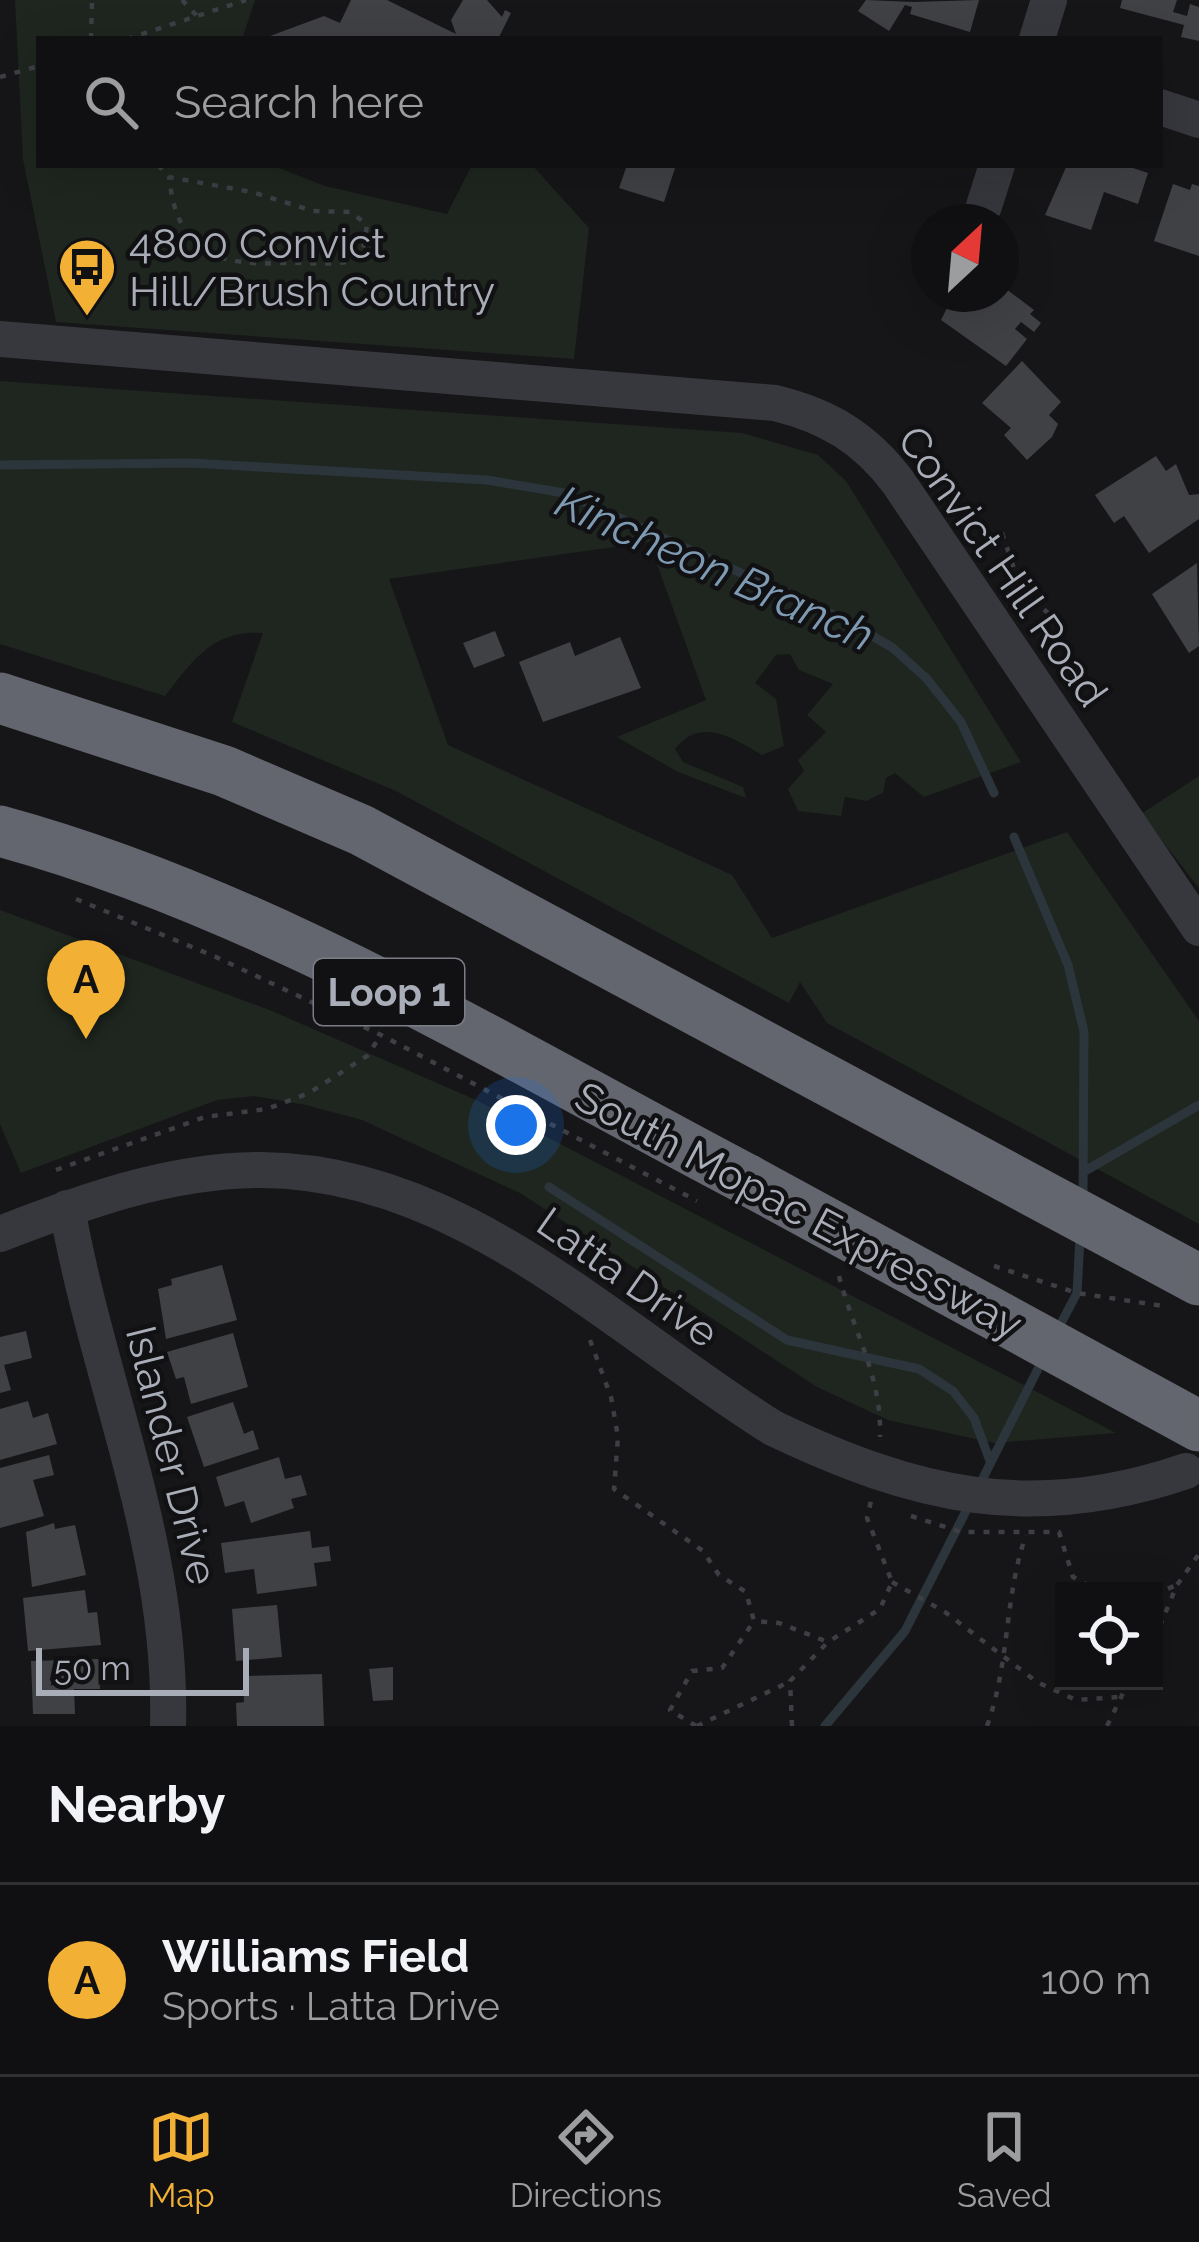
<!DOCTYPE html>
<meta charset="utf-8">
<style>
body{margin:0;font-family:Raleway,sans-serif;background:#19191b;color:#f1f3f6}
.controls{position:absolute;right:36px;bottom:36px;display:grid;overflow:hidden;border-radius:0px;box-shadow:0 12px 48px #0002}
.controls button{width:108px;height:108px;display:grid;place-items:center;padding:0;border:0;border-bottom:3px solid #303032;background:#101012;color:#f1f3f6;font:60px sans-serif}
.compass{position:absolute;left:911px;top:204px;width:108px;height:108px;border-radius:50%;background:#101012;box-shadow:0 12px 48px #0002;rotate:26deg}
.scale{position:absolute;left:36px;bottom:30px;width:213px;box-sizing:border-box;padding-left:12px;border:6px solid #a8adb8;border-top:0;font-size:33px;line-height:42px;white-space:nowrap;color:#a8adb8;-webkit-text-stroke:9px #111113;paint-order:stroke}
.you{position:absolute;left:516px;top:1125px;width:42px;height:42px;margin:-30px;border:9px solid #fff;border-radius:50%;background:#1a73e8;box-shadow:0 0 0 18px #1a73e833}
.badge{display:grid;place-items:center;width:78px;height:78px;border-radius:50%;background:#f2b134;color:#111;font-size:39px;font-weight:700}
.pin{position:absolute;translate:-50% -99px;filter:drop-shadow(0 3px 6px #0008)}
.pin::after{content:'';position:absolute;top:63px;width:42px;height:36px;background:inherit;clip-path:polygon(0 0,100% 0,50% 100%)}
.list{margin:0;padding:0;list-style:none}
h2{display:flex;justify-content:space-between;align-items:center;height:156px;margin:0;padding:0 48px;font-size:51px}
h2 small{font-size:39px;font-weight:400;color:#9c9d9f}
.list li{display:grid;grid-template-columns:78px 1fr auto;gap:36px;align-items:center;box-sizing:border-box;height:192px;padding:0 48px;border-top:3px solid #303032}
.list b{display:block;font-size:45px;white-space:nowrap}
.list p{margin:0;font-size:39px;white-space:nowrap;color:#9c9d9f}
.list em{font-size:39px;font-style:normal;color:#9c9d9f}
.icon{flex:none;width:66px;height:66px;fill:none;stroke:currentColor;stroke-width:2;stroke-linecap:round;stroke-linejoin:round}
.map{position:relative;flex:none;width:1199px;height:1726px;overflow:hidden}
.search{position:absolute;background:#101012;box-shadow:0 12px 48px #0002;left:36px;right:36px;top:36px;height:132px;display:flex;align-items:center;gap:30px;box-sizing:border-box;padding:0 42px;border-radius:0px;color:#9c9d9f;font-size:45px}
.sheet{height:348px;background:#101012}
nav{display:flex;justify-content:space-around;align-items:center;box-sizing:border-box;height:168px;border-top:3px solid #303032;background:#101012;font-size:33px;color:#9c9d9f}
nav a{display:grid;justify-items:center;gap:6px}
nav .on{color:#f2b134}
.map>svg:first-child{display:block}
</style>
<div class="map">
<svg width="1199" height="1726" viewBox="0 0 1199 1726">
<rect width="100%" height="100%" fill="#161618"/>
<!-- green -->
<path fill="#1e261f" d="M 15,0 L 255,0 L 242,39 L 39,39 L 39,165 L 271,165 L 325,186 L 447,214 L 472,165 L 532,165 L 589,228 L 574,359 L 56,322 L 23,159 Z
M 0,381 L 742,433 L 818,455 L 846,481 L 1021,762 L 924,797 L 895,773 L 886,778 L 883,793 L 866,801 L 845,797 L 841,816 L 798,811 L 788,789 L 804,771 L 798,760 L 826,732 L 807,715 L 833,684 L 799,670 L 790,654 L 776,655 L 755,683 L 776,699 L 784,746 L 762,755 C 734,738 700,716 675,749 L 683,762 L 743,787 L 746,798 L 678,772 L 617,737 L 706,700 L 649,542 L 389,579 L 448,745 L 732,875 L 772,938 L 1067,832 L 1199,1021 L 1199,1224 L 827,1023 L 800,982 L 789,1003 L 396,791 L 232,722 L 263,633 C 213,630 194,659 165,696 L 0,644 Z
M 1199,776 L 1199,888 L 1141,814 Z
M 0,910 L 272,1011 L 476,1100 L 1116,1433 L 994,1443 L 888,1420 L 817,1387 L 520,1193 L 362,1120 L 306,1105 L 254,1096 L 217,1100 L 21,1173 L 0,1124 Z"/>
<g fill="none" stroke-linecap="round" stroke-linejoin="round">
<!-- stream -->
<path stroke="#2c353c" stroke-width="9" d="M 0,465 L 191,463 L 487,480 L 564,493 L 845,620 L 893,648 L 927,679 L 961,722 L 994,793
M 1014,837 L 1068,965 L 1084,1032 L 1083,1196
M 1085,1171 L 1199,1105
M 549,1187 L 787,1340 L 919,1369 L 953,1391 L 974,1418 L 990,1461
M 1058,1329 L 1077,1293 L 1080,1237
M 980,1484 L 1042,1361
M 825,1726 L 905,1631 L 966,1511"/>
</g>
<!-- building -->
<path fill="#404145" d="M 351,0 L 387,0 L 456,34 L 451,20 L 463,0 L 487,0 L 502,17 L 505,10 L 511,13 L 498,39 L 262,39 L 324,16 L 340,23 Z
M 866,0 L 913,2 L 979,0 L 970,32 L 910,14 L 912,7 L 905,5 L 889,31 L 858,11 Z
M 1122,0 L 1177,0 L 1173,12 L 1187,16 L 1190,4 L 1199,7 L 1199,41 L 1181,37 L 1184,25 L 1120,8 Z
M 627,165 L 676,165 L 664,202 L 619,188 Z
M 1067,165 L 1124,165 L 1148,173 L 1138,204 L 1104,192 L 1091,230 L 1045,215 Z
M 1173,184 L 1190,190 L 1192,184 L 1199,186 L 1199,256 L 1154,241 Z
M 1001,285 L 1034,310 L 1030,314 L 1041,323 L 1034,332 L 1021,322 L 1015,329 L 1027,339 L 1006,366 L 941,320 L 954,294 L 1001,294 Z
M 1022,361 L 1061,402 L 1049,415 L 1058,424 L 1052,437 L 1027,460 L 1004,435 L 1011,428 L 982,403 Z
M 1156,456 L 1166,471 L 1176,464 L 1189,495 L 1199,494 L 1199,519 L 1149,553 L 1124,516 L 1114,523 L 1095,495 Z
M 1197,563 L 1199,646 L 1189,653 L 1152,594 Z
M 495,631 L 505,656 L 474,668 L 463,643 Z
M 620,637 L 641,688 L 543,722 L 519,662 L 570,642 L 575,656 Z
M 222,1265 L 237,1320 L 166,1339 L 158,1289 L 172,1285 L 171,1279 Z
M 26,1331 L 32,1358 L 4,1365 L 11,1390 L 0,1393 L 0,1337 Z
M 233,1333 L 248,1387 L 191,1404 L 184,1377 L 176,1379 L 167,1352 Z
M 28,1401 L 33,1418 L 48,1413 L 57,1444 L 0,1460 L 0,1409 Z
M 233,1402 L 244,1434 L 253,1430 L 259,1449 L 204,1467 L 187,1417 Z
M 49,1455 L 54,1475 L 33,1480 L 44,1516 L 0,1528 L 0,1468 Z
M 279,1457 L 285,1479 L 301,1475 L 307,1495 L 291,1499 L 294,1508 L 251,1523 L 244,1501 L 225,1507 L 216,1477 Z
M 54,1523 L 55,1529 L 75,1525 L 86,1575 L 32,1587 L 26,1532 Z
M 310,1531 L 312,1548 L 329,1546 L 331,1561 L 314,1563 L 317,1586 L 257,1594 L 254,1569 L 225,1573 L 221,1543 Z
M 85,1590 L 88,1613 L 97,1612 L 101,1645 L 28,1651 L 23,1598 Z
M 277,1605 L 282,1657 L 236,1661 L 232,1609 Z
M 99,1659 L 100,1689 L 74,1689 L 75,1714 L 33,1714 L 31,1661 Z
M 393,1667 L 393,1700 L 373,1701 L 369,1669 Z
M 322,1674 L 324,1726 L 237,1726 L 236,1703 L 244,1702 L 243,1676 Z"/>
<g fill="none" stroke-linecap="round" stroke-linejoin="round">
<!-- path -->
<path stroke="#3d3f44" stroke-width="4.5" stroke-dasharray="6 9" stroke-linecap="butt" d="M 182,0 L 197,16
M 91,39 L 92,0
M 127,39 L 246,0
M 0,77 L 39,66
M 158,165 L 169,177 L 252,192 L 313,211 L 351,212 L 367,225 L 363,251 L 351,261 C 328,266 306,262 283,263 C 218,266 177,253 169,177
M 1002,533 L 1021,589 L 1058,622
M 76,899 L 216,957 L 381,1035 L 697,1201
M 56,1170 L 205,1117 L 267,1109 L 309,1093 L 367,1056 L 381,1035
M 994,1266 L 1077,1293 L 1163,1306
M 839,1276 C 854,1334 882,1376 880,1437
M 590,1340 L 611,1397 L 618,1437 L 614,1489 L 703,1551 L 719,1575 L 746,1592 L 754,1621 L 779,1623 L 828,1642
M 911,1516 L 961,1532 L 1059,1532 L 1073,1577 L 1099,1591
M 892,1582 L 945,1612 L 1037,1682 L 1076,1700 L 1119,1697
M 1154,1594 L 1177,1585
M 1154,1640 L 1177,1585 L 1199,1554
M 696,1726 L 670,1710 L 692,1671 L 722,1668 L 754,1621
M 697,1726 L 789,1682
M 792,1726 L 790,1681 L 828,1642 L 880,1609 L 892,1582 L 867,1518 L 871,1501
M 987,1726 C 1010,1663 1004,1598 1026,1535
M 1107,1726 L 1129,1681"/>
<!-- minor -->
<path stroke="#37383d" stroke-width="36" d="M 1037,39 L 1049,0
M 1160,107 L 1199,120
M 984,206 L 997,165
M 0,339 L 775,403 C 828,416 865,438 898,482 L 1199,928
M 67,1208 C 98,1383 173,1545 168,1726
M 0,1234 C 82,1202 167,1171 257,1170 C 457,1168 614,1329 773,1428"/>
<!-- highway -->
<path stroke="#63666e" stroke-width="51" d="M 0,698 L 224,771 L 361,830 L 1199,1280
M 0,831 C 264,903 506,1053 746,1179"/>
<!-- minor-bridge -->
<path stroke="#37383d" stroke-width="36" d="M 773,1428 C 915,1496 1032,1524 1186,1471"/>
<!-- highway-bridge -->
<path stroke="#63666e" stroke-width="51" d="M 746,1179 L 1199,1426"/>
</g>
<!-- icons -->
<defs>
<symbol id="bus-pin" viewBox="-11 -11 22 30"><path d="M0 17L-7.5 6A9.5 9.5 0 1 1 7.5 6Z" fill="#f2b134" stroke="#111113"/><path d="M-5-6H5V4H4V6H2V4H-2V6H-4V4H-5ZM-3.5-4V0h7V-4ZM-3.5 1.2v1.5H-2V1.2ZM2 1.2v1.5H3.5V1.2Z" fill="#111"/></symbol>
</defs>
<g fill-rule="evenodd">
<use href="#bus-pin" x="54" y="234" width="66" height="90"/>
</g>
<g text-anchor="middle" stroke-width="9" stroke-linejoin="round" paint-order="stroke">
<!-- shield labels -->
<rect fill="#111113" stroke="#7b7e86" stroke-width="3" x="314" y="959" width="150" height="66" rx="9"/>
<g font-size="39" font-weight="bold" fill="#a8adb8">
<text x="389" y="1006">Loop 1</text>
</g>
<!-- poi labels -->
<g font-size="42" fill="#a8adb8" stroke="#111113" text-anchor="start">
<text x="129" y="258">4800 Convict<tspan x="129" dy="48">Hill/Brush Country</tspan></text>
</g>
<!-- street labels -->
<g font-size="42" fill="#a8adb8" stroke="#111113">
<text transform="translate(1003 566) rotate(55)" y="15">Convict Hill Road</text>
<text transform="translate(799 1210) rotate(28)" y="15">South Mopac Expressway</text>
<text transform="translate(628 1277) rotate(35)" y="15">Latta Drive</text>
<text transform="translate(172 1455) rotate(76)" y="15">Islander Drive</text>
</g>
<!-- water labels -->
<g font-size="45" font-style="italic" fill="#7f9bb3" stroke="#111113">
<text transform="translate(715 568) rotate(24)" y="16">Kincheon Branch</text>
</g>
</g>
</svg>
<div class="controls">
<button><svg class="icon" aria-label="locate" viewBox="0 0 24 24"><circle cx="12" cy="12" r="6"/><path d="M12 2v4M12 18v4M2 12h4M18 12h4"/></svg></button>
</div>
<svg class="compass" viewBox="-18 -18 36 36"><path d="M0-13l5 13h-10z" fill="#e53935"/><path d="M0 13l5-13h-10z" fill="#9c9d9f"/></svg>
<div class="scale">50 m</div>
<div class="you"></div>
<div class="pin badge" style="left:86px;top:1039px">A</div>
<div class="search"><svg class="icon" aria-label="search" viewBox="0 0 24 24"><circle cx="10" cy="10" r="6"/><path d="M15 15l6 6"/></svg>Search here</div>
</div>
<section class="sheet">
<h2>Nearby<small></small></h2>
<ul class="list">
<li><span class="badge">A</span><div><b>Williams Field</b><p>Sports · Latta Drive</p></div><em>100 m</em></li>
</ul>
</section>
<nav>
<a class="on"><svg class="icon" aria-label="map" viewBox="0 0 24 24"><path d="M3 6l6-2 6 2 6-2v14l-6 2-6-2-6 2zM9 4v14M15 6v14"/></svg>Map</a>
<a><svg class="icon" aria-label="directions" viewBox="0 0 24 24"><path d="M12 3l9 9-9 9-9-9zM9 14v-3h6M13 9l2 2-2 2"/></svg>Directions</a>
<a><svg class="icon" aria-label="saved" viewBox="0 0 24 24"><path d="M7 4h10v16l-5-4-5 4z"/></svg>Saved</a>
</nav>
